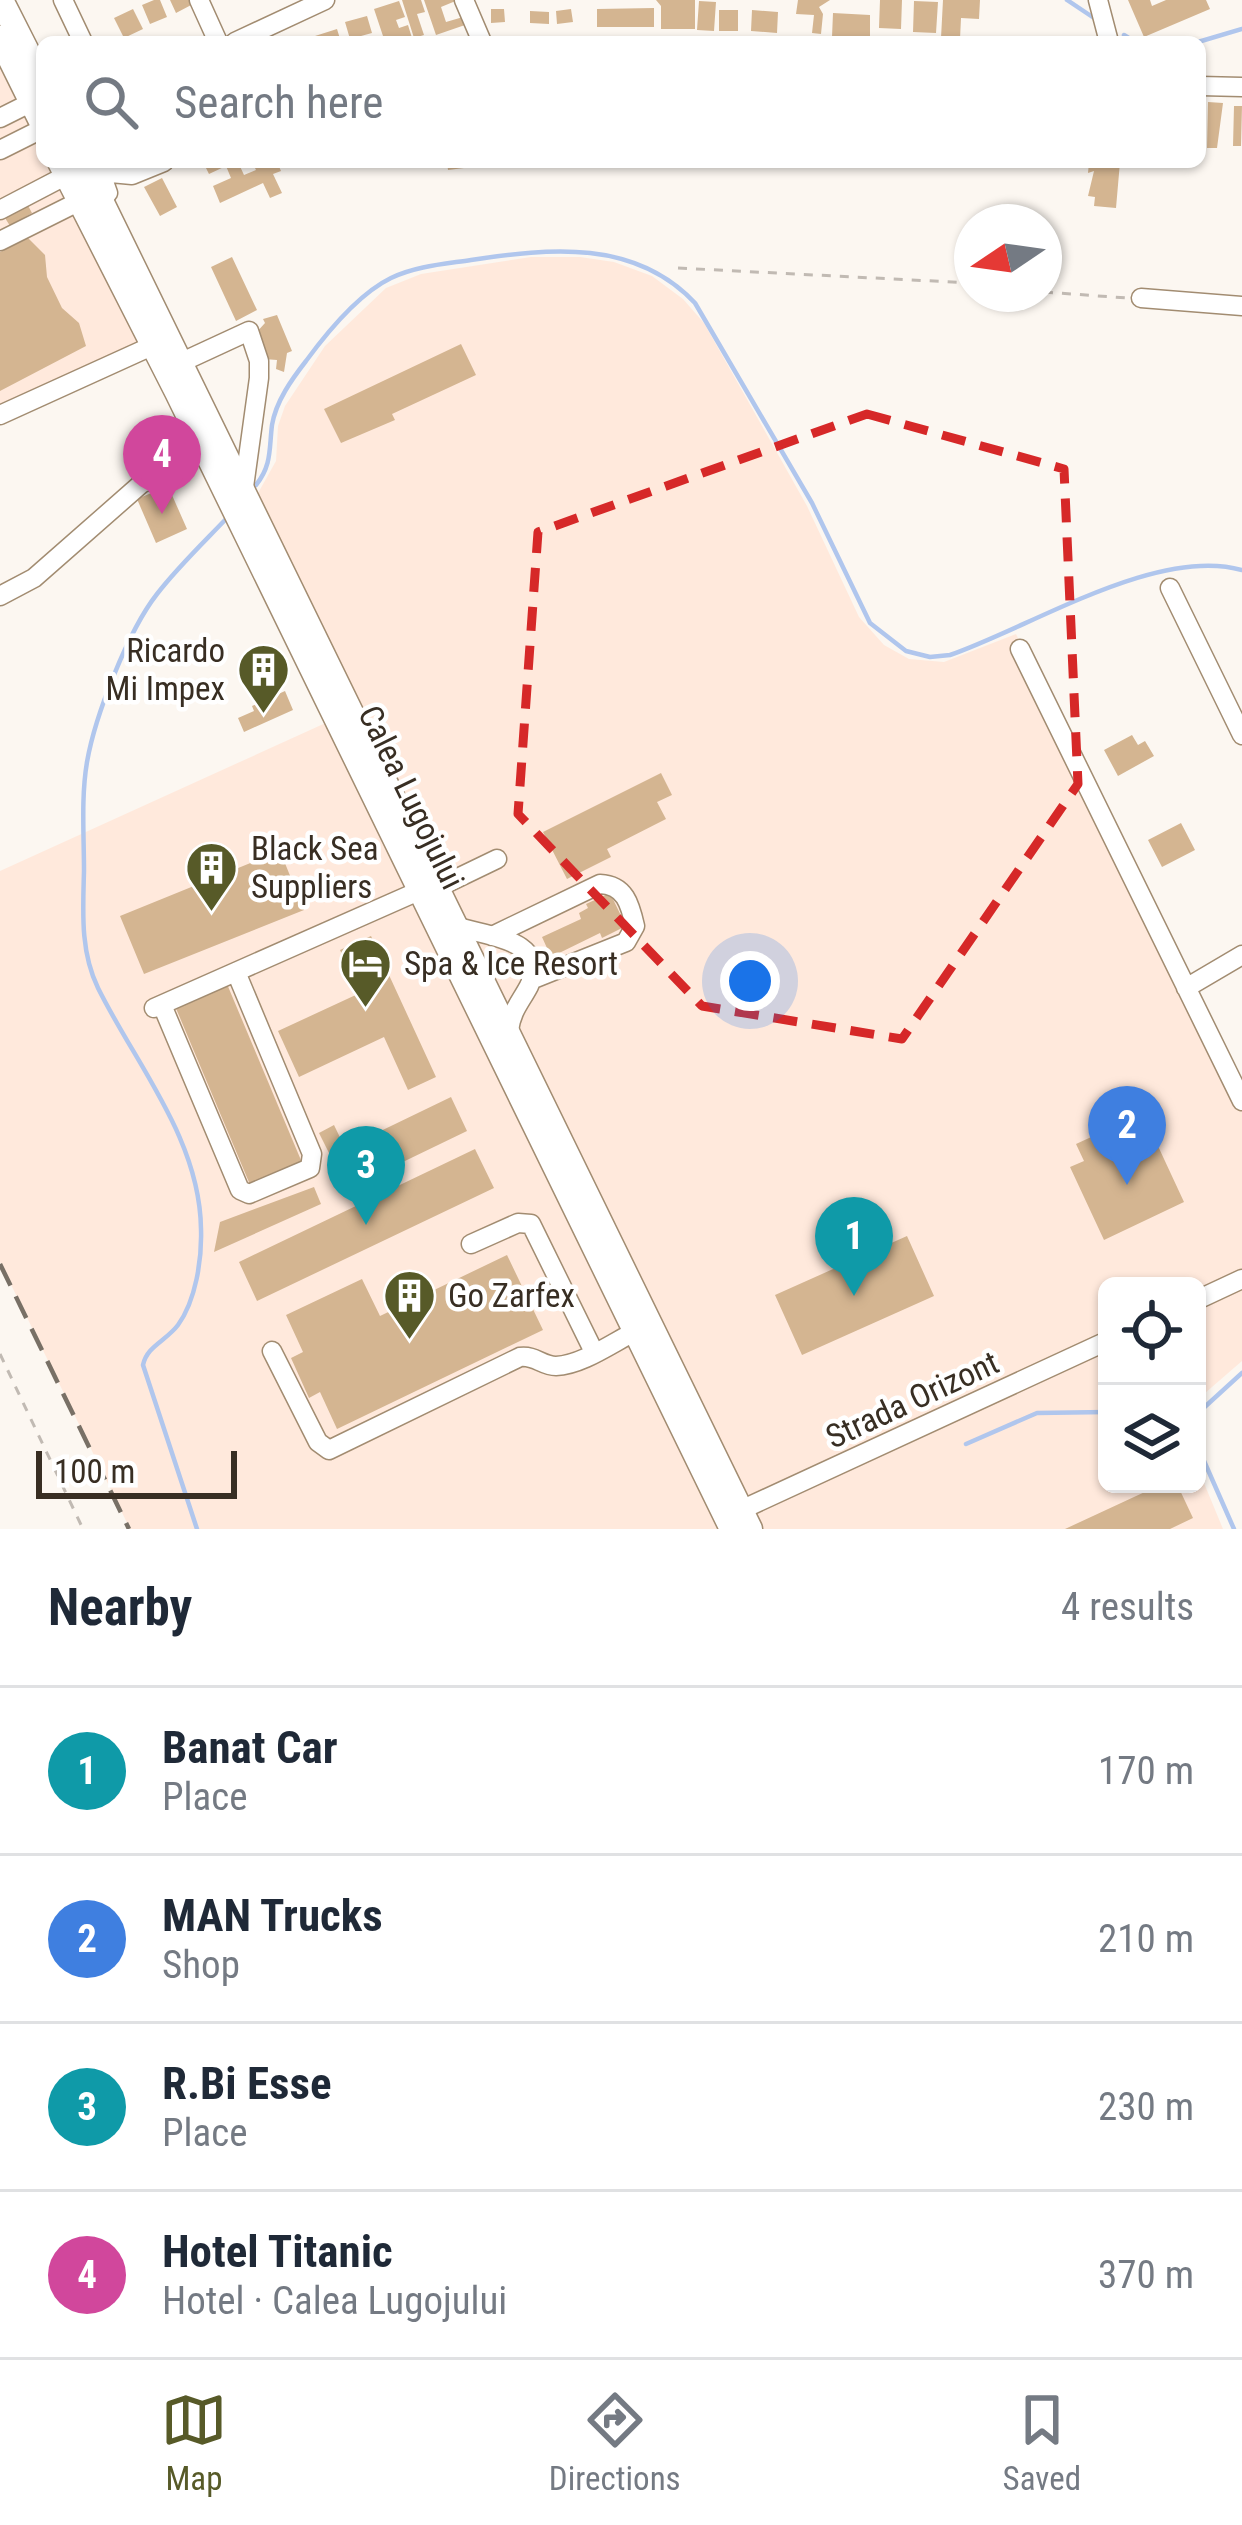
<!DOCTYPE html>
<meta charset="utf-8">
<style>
body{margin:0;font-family:"Roboto Condensed",sans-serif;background:#f2f2f3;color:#1f2937}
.controls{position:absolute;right:36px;bottom:36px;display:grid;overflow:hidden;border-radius:18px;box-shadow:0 3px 9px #0004}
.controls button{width:108px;height:108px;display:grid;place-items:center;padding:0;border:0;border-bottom:3px solid #e0e1e3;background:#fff;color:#1f2937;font:60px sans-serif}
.compass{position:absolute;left:954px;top:204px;width:108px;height:108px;border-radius:50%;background:#fff;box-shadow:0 3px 9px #0004;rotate:257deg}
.scale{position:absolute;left:36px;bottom:30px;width:201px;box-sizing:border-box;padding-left:12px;border:6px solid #382e23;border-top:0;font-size:33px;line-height:42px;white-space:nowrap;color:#382e23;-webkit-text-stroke:9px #fff;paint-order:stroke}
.you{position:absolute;left:750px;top:981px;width:42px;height:42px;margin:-30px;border:9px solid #fff;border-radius:50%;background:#1a73e8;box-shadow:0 0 0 18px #1a73e833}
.badge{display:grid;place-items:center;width:78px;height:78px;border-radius:50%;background:#575a28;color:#fff;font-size:39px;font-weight:700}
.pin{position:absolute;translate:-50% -99px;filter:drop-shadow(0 3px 6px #0008)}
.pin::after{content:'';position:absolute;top:63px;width:42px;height:36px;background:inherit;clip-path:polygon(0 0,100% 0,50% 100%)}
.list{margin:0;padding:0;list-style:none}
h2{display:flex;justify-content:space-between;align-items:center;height:156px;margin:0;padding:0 48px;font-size:51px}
h2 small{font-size:39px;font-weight:400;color:#747a83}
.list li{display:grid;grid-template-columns:78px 1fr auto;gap:36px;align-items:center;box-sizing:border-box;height:168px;padding:0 48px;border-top:3px solid #e0e1e3}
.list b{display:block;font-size:45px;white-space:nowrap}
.list p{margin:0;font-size:39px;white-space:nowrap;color:#747a83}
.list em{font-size:39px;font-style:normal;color:#747a83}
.icon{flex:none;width:66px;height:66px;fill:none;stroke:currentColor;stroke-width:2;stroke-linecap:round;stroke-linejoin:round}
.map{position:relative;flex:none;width:1242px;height:1529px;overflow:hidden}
.search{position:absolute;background:#fff;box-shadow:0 3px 9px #0004;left:36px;right:36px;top:36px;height:132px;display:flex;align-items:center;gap:30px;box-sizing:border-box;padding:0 42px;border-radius:18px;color:#747a83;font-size:45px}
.sheet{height:828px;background:#fff}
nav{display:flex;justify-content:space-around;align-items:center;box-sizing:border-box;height:168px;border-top:3px solid #e0e1e3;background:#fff;font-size:33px;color:#747a83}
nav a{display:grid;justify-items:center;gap:6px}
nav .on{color:#575a28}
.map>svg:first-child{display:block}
</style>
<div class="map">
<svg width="1242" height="1529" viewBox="0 0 1242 1529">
<rect width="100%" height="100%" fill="#fcf7f1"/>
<!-- commercial -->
<path fill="#ffe9dc" d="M 0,20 L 42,103 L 42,162 L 72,162 L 164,345 L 0,418 Z
M 531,257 L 580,257 L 614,262 L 652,276 L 683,299 L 704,323 L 807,506 L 859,617 L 884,645 L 909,659 L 944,662 L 1016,634 L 1242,1102 L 1242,1361 L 1197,1400 L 1197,1286 L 1107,1286 L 1107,1484 L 1197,1484 L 1197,1466 L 1223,1529 L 130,1529 L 0,1262 L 0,871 L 352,711 L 253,502 L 276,461 L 278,426 L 285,406 L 325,346 L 386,288 L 421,274 Z"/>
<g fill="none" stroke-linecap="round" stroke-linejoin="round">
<!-- stream -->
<path stroke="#b0c6ed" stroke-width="4.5" d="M 1067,0 L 1094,18
M 1124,35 L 1135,42
M 1198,42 L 1242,29
M 256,485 C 272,465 269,449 272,425 C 276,401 292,379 306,361 C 328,331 358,294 391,278 C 416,266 445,264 471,260 C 550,248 635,239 695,303 L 812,503 L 870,623 L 906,651 L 930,657 L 950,655 C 1031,627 1157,546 1242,570
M 1197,1414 L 1242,1373
M 966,1444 L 1037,1413 L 1107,1412
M 1197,1445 L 1234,1529
M 197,1529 L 143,1365 C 147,1346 166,1341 178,1325 C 196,1300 202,1259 201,1229 C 200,1139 136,1065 98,988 C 80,951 83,911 84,871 C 84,835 81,797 87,762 C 95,716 128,631 157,594 C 177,568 202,544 225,520"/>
</g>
<!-- building -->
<path fill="#d4b591" d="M 154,0 L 160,0 L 167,17 L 150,24 L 142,5 Z
M 170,0 L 193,0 L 195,3 L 176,13 Z
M 402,0 L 421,0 L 425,12 L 417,14 L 424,35 L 414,38 Z
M 424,0 L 458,0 L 441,7 L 446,22 L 463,17 L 465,25 L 436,35 Z
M 656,0 L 695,0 L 695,29 L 661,29 L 661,6 Z
M 798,0 L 830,0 L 819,7 L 823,14 L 821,34 L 812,33 L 814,15 L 796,14 Z
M 880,0 L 902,0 L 901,29 L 879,28 Z
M 943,0 L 980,0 L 979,19 L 961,18 L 960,39 L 941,38 Z
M 1128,0 L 1150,0 L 1152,6 L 1166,0 L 1206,0 L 1210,9 L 1144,37 Z
M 399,1 L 405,17 L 396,20 L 399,28 L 408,25 L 412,38 L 385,42 L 374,9 Z
M 699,1 L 716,2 L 714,31 L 697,30 Z
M 914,1 L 938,2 L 936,33 L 913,32 Z
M 654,8 L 654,27 L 597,27 L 597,9 Z
M 133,9 L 143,29 L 124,38 L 114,18 Z
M 491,9 L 504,9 L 505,22 L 491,23 Z
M 571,9 L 573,22 L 557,24 L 556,11 Z
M 719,10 L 738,10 L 738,31 L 719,31 Z
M 752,10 L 778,12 L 777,33 L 751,31 Z
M 530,11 L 549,12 L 549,24 L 530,23 Z
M 833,13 L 870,15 L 870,38 L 832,37 Z
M 367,16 L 372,33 L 350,39 L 345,22 Z
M 337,29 L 341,42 L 317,42 L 315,36 Z
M 1208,102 L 1223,103 L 1217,148 L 1207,148 Z
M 1234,106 L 1242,106 L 1241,146 L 1233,146 Z
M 203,162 L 238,162 L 244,175 L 256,170 L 252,162 L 265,162 L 267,166 L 277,162 L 281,171 L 273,174 L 282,193 L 270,198 L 263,183 L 220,203 L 213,186 L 231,178 L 226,166 L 209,174 Z
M 447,162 L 472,162 L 472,167 L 448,170 Z
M 631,162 L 655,162 L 654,168 L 631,168 Z
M 1089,162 L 1120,162 L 1116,208 L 1094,206 L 1095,197 L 1088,196 L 1094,171 L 1088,173 Z
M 162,178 L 177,207 L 160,216 L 144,187 Z
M 25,200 L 32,213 L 10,226 L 2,213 Z
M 28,238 L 45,255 L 47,277 L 62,308 L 79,323 L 86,346 L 0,391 L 0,252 Z
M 232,257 L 257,310 L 236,321 L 211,267 Z
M 277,315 L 292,351 L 287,353 L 284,372 L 276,369 L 277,360 L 264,359 L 255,334 L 265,323 L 263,319 Z
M 461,344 L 476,375 L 392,414 L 395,420 L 341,443 L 324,409 Z
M 168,486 L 187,529 L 156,543 L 137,499 Z
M 285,691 L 293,710 L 244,732 L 238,718 L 254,711 L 252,706 Z
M 1132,735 L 1138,745 L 1145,741 L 1154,756 L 1118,776 L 1104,750 Z
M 661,773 L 672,795 L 657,802 L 666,819 L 607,849 L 611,857 L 567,879 L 543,832 Z
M 1181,823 L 1195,850 L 1162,867 L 1148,840 Z
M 280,851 L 304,910 L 144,974 L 120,916 Z
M 610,893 L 626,926 L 602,938 L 600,933 L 551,957 L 542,937 L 581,919 L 579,913 L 588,908 L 586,904 Z
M 371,936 L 436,1077 L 408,1090 L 384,1037 L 299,1077 L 278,1031 L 360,993 L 340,950 Z
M 227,984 L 303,1165 L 251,1187 L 175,1006 Z
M 451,1097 L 467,1131 L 378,1174 L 362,1140 Z
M 1150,1110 L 1158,1127 L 1151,1131 L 1184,1202 L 1104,1240 L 1070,1167 L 1084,1161 L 1076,1144 Z
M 334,1125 L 349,1156 L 334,1163 L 319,1133 Z
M 475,1149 L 494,1188 L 257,1301 L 239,1262 Z
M 346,1175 L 350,1187 L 340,1191 L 335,1180 Z
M 314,1187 L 321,1204 L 214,1252 L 220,1222 Z
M 907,1236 L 934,1296 L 802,1355 L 775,1295 Z
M 507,1255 L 543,1330 L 337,1429 L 320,1392 L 309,1398 L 291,1358 L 303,1352 L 286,1315 L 362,1279 L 380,1316 Z
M 1162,1484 L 1177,1484 L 1193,1518 L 1170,1529 L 1065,1529 Z"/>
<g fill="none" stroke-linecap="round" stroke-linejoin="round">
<defs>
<path id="minor" d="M 63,0 L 83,42
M 199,0 L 218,42
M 464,0 L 482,42
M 1098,0 L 1109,42
M 235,42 L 325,0
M 1200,86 L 1242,87
M 0,118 L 32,102
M 0,150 L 42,129
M 97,162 L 108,193
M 100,172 L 132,175 L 164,162
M 0,210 L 67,175
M 0,241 L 80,201
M 1141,298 L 1242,306
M 182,362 L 249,331 L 259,361 L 259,378 L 244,487
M 0,415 L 154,345
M 1170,588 L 1242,735
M 0,596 L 34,578 L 141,484 L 206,451
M 1020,649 L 1242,1101
M 439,887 L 497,859
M 459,927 C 484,936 551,939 529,986 C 520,1003 512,1010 509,1030
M 492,936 L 600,884 C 625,885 630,904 635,926 L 626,942 L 531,980
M 1186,988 L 1242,955
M 162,1005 L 240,1190 L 249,1194 L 310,1168 L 312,1154 L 236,972
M 154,1008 L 421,890
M 471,1244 L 518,1223 L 531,1224 L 594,1352
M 1197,1300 L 1242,1279
M 272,1351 L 318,1442 L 329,1450 L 520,1357 C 535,1355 542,1366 556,1366 C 582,1365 612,1343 636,1331
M 741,1510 L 1107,1341"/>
<path id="major" d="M 1,0 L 42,81
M 0,38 L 42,123
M 60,162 L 177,392 L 732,1529
M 82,162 L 750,1529"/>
</defs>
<!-- minor casing -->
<use href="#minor" stroke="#a28c71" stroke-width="21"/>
<!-- major casing -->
<use href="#major" stroke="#a28c71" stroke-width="27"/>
<!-- path -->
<path stroke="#c1bab3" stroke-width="3" stroke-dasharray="9 9" stroke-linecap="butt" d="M 678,268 L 972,283
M 1044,292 L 1127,298
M 0,1354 L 83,1529"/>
<!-- minor -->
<use href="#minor" stroke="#fff" stroke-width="18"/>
<!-- major -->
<use href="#major" stroke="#fff" stroke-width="24"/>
<!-- rail -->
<path stroke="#787066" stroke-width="4.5" stroke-dasharray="24 12" stroke-linecap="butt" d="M 0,1264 L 129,1529"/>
</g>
<!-- marked area -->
<path fill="none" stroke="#d62828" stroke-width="9" stroke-dasharray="24 15" stroke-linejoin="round" d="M 867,414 L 1064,469 L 1078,784 L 902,1039 L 702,1006 L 518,814 L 538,532 Z"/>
<!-- icons -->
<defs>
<symbol id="building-pin" viewBox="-11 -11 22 30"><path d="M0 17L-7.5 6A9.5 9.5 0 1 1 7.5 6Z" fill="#575a28" stroke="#fff"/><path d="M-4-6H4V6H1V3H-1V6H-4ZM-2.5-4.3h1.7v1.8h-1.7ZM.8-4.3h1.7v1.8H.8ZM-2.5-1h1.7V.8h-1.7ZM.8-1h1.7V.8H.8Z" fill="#fff"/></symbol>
<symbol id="hotel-pin" viewBox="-11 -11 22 30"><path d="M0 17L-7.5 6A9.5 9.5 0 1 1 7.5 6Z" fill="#575a28" stroke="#fff"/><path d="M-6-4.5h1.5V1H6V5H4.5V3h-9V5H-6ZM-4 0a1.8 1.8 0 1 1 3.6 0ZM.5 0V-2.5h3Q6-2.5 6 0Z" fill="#fff"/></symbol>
</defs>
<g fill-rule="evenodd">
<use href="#building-pin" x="234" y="640" width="59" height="81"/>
<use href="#building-pin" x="182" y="838" width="59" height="81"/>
<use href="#hotel-pin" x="336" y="934" width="59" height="81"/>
<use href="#building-pin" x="380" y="1266" width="59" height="81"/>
</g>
<g text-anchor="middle" stroke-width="9" stroke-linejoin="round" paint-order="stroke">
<!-- poi labels -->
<g font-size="33" fill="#382e23" stroke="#fff" text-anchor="start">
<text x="225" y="662" text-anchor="end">Ricardo<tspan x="225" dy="38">Mi Impex</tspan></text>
<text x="251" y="860">Black Sea<tspan x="251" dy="38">Suppliers</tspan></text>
<text x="404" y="975">Spa &amp; Ice Resort</text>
<text x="448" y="1307">Go Zarfex</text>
</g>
<!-- street labels -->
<g font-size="33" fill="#382e23" stroke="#fff">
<text transform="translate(412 797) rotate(64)" y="12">Calea Lugojului</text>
<text transform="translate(912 1399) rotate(-25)" y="12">Strada Orizont</text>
</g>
</g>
</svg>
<div class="controls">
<button><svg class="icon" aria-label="locate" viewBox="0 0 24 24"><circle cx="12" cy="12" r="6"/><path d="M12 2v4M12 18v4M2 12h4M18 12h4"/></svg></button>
<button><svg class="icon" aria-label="layers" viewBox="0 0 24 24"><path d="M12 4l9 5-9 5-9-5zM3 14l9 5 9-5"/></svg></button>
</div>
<svg class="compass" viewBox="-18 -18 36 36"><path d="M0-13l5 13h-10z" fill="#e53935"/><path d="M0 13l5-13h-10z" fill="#747a83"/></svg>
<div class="scale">100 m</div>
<div class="you"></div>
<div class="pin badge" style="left:854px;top:1296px;background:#0f9aa8">1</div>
<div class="pin badge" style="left:1127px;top:1185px;background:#3f7fe0">2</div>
<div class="pin badge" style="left:366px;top:1225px;background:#0f9aa8">3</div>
<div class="pin badge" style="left:162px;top:514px;background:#d1479c">4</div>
<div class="search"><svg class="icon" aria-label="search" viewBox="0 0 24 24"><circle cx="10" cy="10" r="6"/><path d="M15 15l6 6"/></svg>Search here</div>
</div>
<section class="sheet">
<h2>Nearby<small>4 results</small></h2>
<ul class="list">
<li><span class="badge" style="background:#0f9aa8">1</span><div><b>Banat Car</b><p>Place</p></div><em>170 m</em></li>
<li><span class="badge" style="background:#3f7fe0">2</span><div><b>MAN Trucks</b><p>Shop</p></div><em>210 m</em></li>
<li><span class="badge" style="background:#0f9aa8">3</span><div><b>R.Bi Esse</b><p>Place</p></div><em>230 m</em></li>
<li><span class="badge" style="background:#d1479c">4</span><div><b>Hotel Titanic</b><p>Hotel · Calea Lugojului</p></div><em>370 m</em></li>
</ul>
</section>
<nav>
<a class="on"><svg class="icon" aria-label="map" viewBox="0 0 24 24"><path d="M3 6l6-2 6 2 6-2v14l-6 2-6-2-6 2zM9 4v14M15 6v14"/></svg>Map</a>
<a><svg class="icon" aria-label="directions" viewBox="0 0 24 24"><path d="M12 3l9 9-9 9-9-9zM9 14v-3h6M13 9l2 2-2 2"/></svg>Directions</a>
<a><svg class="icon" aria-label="saved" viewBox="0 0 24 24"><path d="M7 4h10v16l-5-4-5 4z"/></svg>Saved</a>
</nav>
